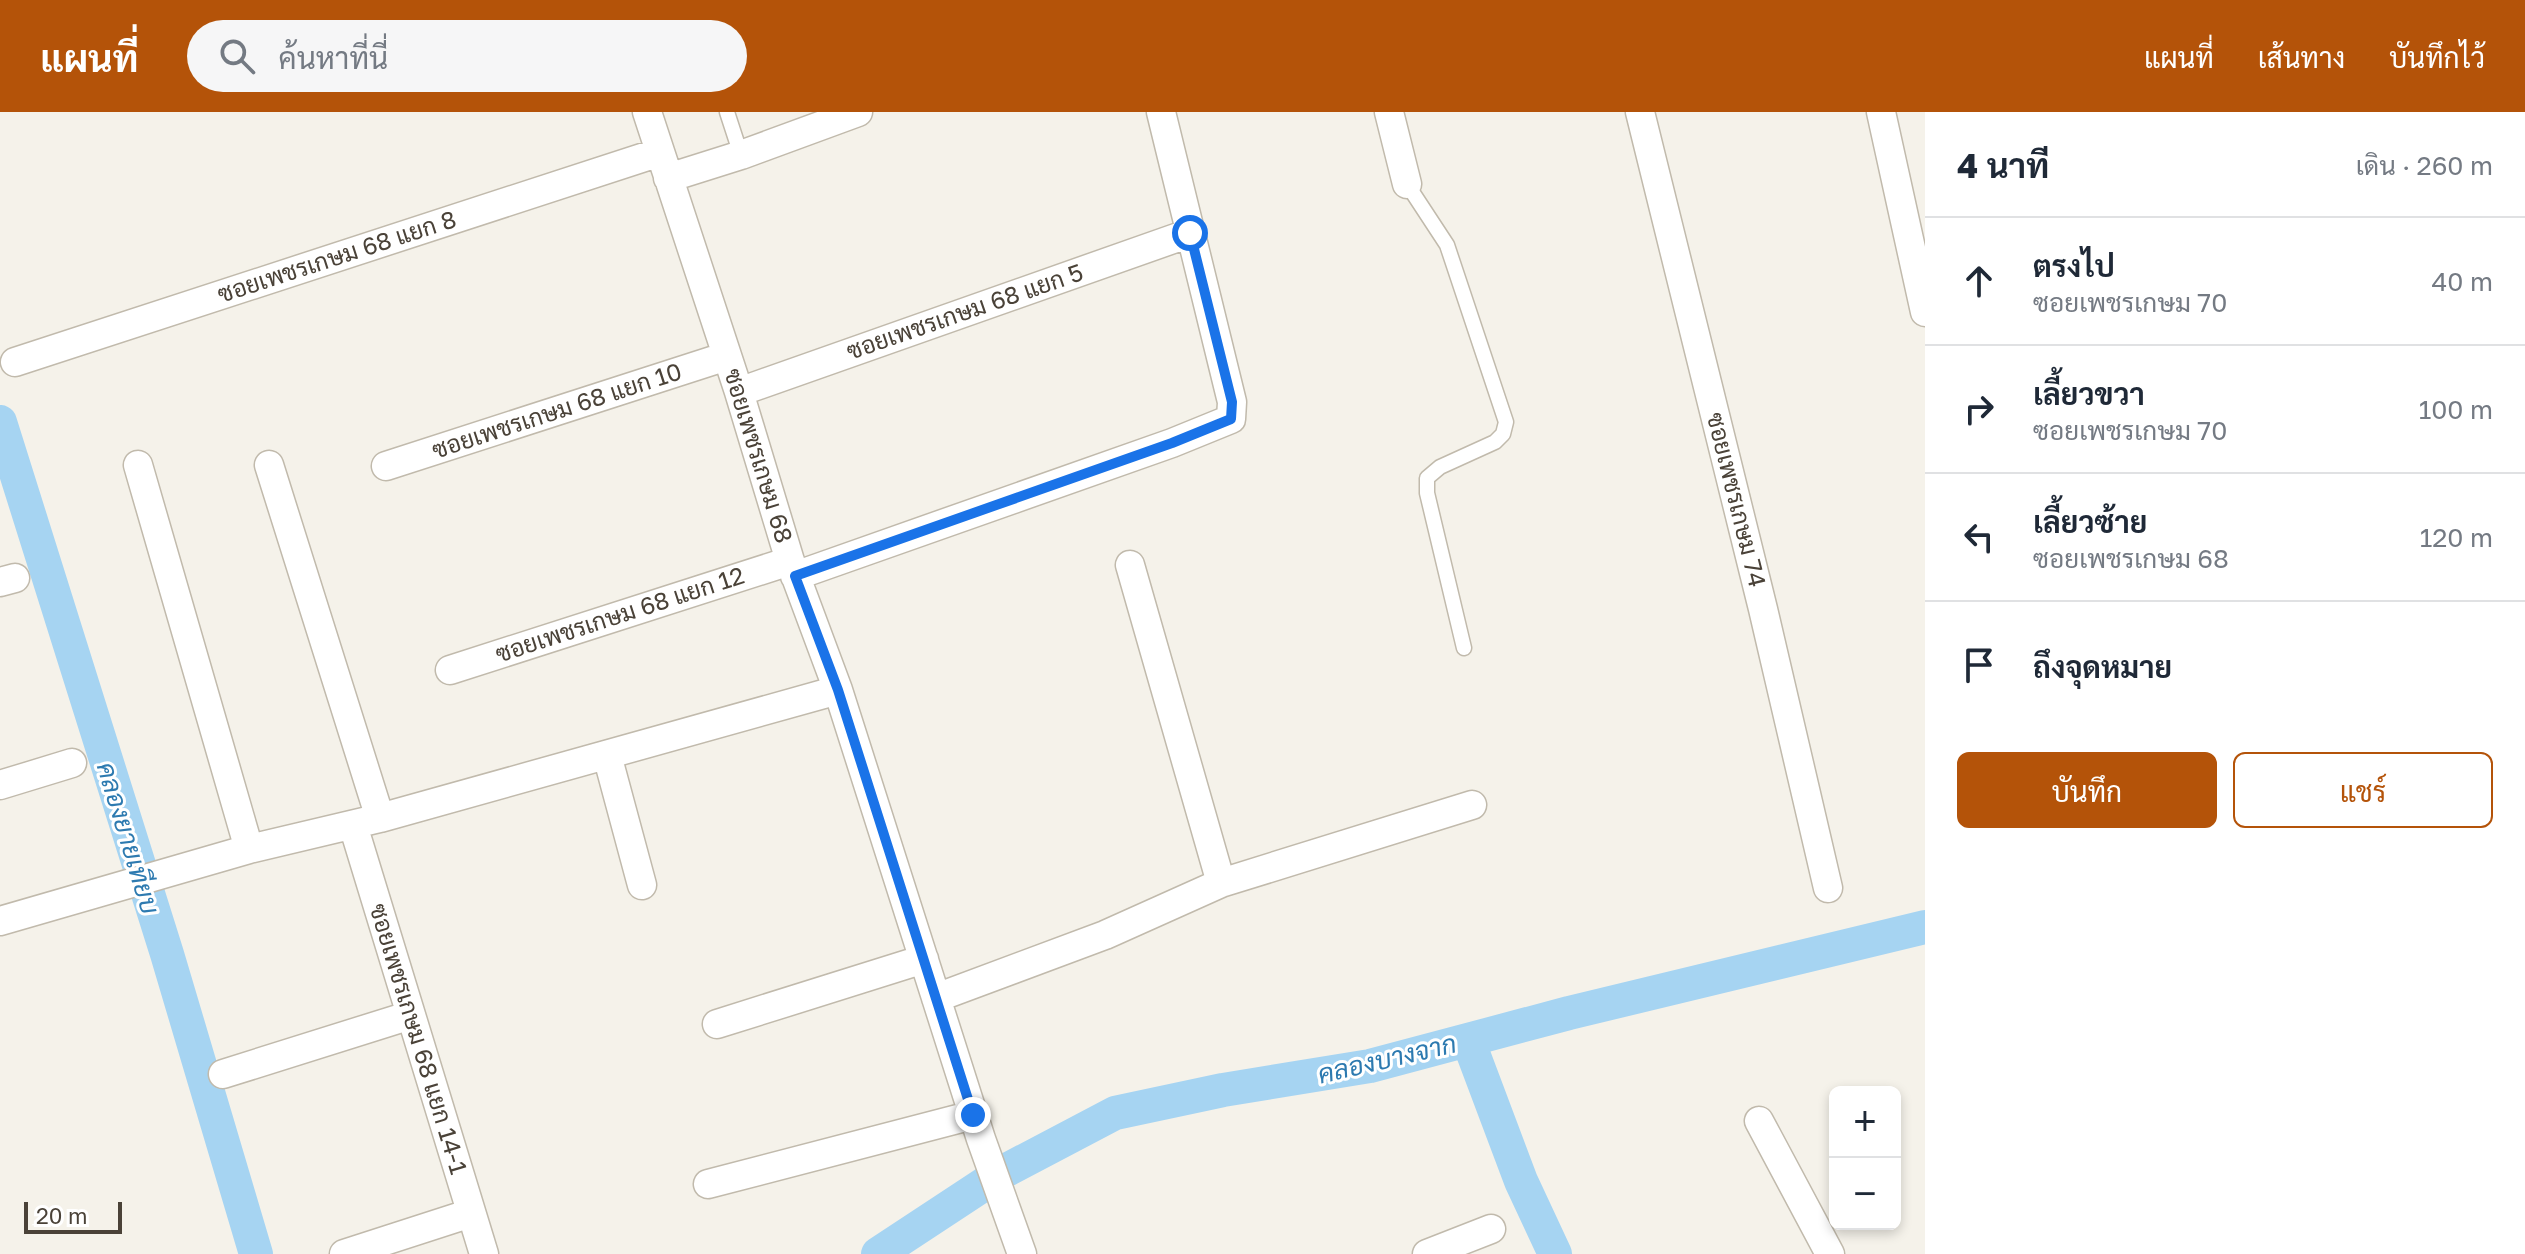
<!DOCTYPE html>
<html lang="th">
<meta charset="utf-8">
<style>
body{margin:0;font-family:"Golos Text",Sarabun,sans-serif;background:#f6f6f7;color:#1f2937}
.controls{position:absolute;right:24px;bottom:24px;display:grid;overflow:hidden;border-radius:12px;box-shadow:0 4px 12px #0003}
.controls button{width:72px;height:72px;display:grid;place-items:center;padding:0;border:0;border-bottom:2px solid #e0e1e3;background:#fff;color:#1f2937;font:40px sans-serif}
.scale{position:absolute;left:24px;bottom:20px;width:98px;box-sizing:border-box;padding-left:8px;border:4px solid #4a4238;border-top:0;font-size:22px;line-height:28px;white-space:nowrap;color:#4a4238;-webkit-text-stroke:6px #fff;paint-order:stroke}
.stop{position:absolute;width:24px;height:24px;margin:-18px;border:6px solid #1a73e8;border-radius:50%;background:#fff}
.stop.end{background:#1a73e8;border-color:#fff;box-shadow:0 2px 8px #0008}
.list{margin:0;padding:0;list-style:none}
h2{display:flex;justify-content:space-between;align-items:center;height:104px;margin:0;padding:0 32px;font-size:34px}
h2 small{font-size:26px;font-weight:400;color:#747a83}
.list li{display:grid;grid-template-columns:52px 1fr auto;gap:24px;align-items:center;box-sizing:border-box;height:128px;padding:0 32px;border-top:2px solid #e0e1e3}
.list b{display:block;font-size:30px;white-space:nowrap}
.list p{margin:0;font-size:26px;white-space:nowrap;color:#747a83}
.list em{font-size:26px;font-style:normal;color:#747a83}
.actions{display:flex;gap:16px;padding:24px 32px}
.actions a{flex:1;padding:18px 0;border:2px solid #b45309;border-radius:12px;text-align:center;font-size:28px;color:#b45309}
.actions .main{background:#b45309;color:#fff}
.icon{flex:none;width:44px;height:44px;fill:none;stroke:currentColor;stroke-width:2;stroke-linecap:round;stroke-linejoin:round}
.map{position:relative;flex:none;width:1925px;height:1142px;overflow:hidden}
header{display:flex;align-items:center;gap:48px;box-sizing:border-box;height:112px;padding:0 40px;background:#b45309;color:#fff}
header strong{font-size:38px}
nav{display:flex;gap:44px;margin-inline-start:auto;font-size:28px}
.search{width:560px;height:72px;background:#f6f6f7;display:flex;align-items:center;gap:20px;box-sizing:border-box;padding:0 28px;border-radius:44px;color:#747a83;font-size:30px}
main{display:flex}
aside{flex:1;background:#fff}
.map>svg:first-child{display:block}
</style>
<header>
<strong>แผนที่</strong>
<div class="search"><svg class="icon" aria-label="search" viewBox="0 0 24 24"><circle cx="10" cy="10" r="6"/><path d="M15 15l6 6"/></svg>ค้นหาที่นี่</div>
<nav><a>แผนที่</a><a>เส้นทาง</a><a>บันทึกไว้</a></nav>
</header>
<main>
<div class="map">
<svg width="1925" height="1142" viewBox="0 0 1925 1142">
<rect width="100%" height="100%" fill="#f5f2ea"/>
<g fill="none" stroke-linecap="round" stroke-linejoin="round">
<!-- canal -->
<path stroke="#a6d4f2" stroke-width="34" d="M 0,310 L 167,842 L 256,1142
M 1468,928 L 1521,1069 L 1555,1142
M 878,1142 L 1001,1061 L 1115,1001 L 1223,978 L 1370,954 L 1569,901 L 1925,815"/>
<defs>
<path id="service" d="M 727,0 L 741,43
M 1407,72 L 1447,133 L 1506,310 L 1503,322 L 1495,330 L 1440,355 L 1427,366 L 1427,381 L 1464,536"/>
<path id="minor" d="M 647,0 L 739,280 L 790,449 L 838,578 L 981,1027 L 1022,1142
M 1389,0 L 1407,72
M 1640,0 L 1763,497 L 1828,776
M 1881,0 L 1925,200
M 668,66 L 741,43 L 858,0
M 15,250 L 660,40
M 739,280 L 1190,121
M 138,353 L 249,737
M 269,353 L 380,706
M 386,354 L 727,244
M 795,464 L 1172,331 L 1231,307 L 1232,290 L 1161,0
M 0,470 L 15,466
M 450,558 L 790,449
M 607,643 L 642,773
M 0,673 L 72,651
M 353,713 L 484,1142
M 1221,771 L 1472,693
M 0,809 L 249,737 L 380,706 L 838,578
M 936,886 L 1105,823 L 1221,771 L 1130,453
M 717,912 L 924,847
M 223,962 L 411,903
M 1759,1009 L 1830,1142
M 708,1072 L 973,1003
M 344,1142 L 471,1101
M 1427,1142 L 1491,1117"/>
</defs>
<!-- service casing -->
<use href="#service" stroke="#c1baac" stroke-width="17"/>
<!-- minor casing -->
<use href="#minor" stroke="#c1baac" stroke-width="31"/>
<!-- service -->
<use href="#service" stroke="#fff" stroke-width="14"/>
<!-- minor -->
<use href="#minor" stroke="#fff" stroke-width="28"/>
</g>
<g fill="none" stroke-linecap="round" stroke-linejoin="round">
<!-- route -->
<path stroke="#1a73e8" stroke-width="10" d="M 973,1003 L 838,578 L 795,464 L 1172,331 L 1231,307 L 1232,290 L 1190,121"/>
</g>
<g text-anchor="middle" stroke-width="6" stroke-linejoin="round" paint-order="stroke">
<!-- street labels -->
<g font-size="24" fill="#4a4238" stroke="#fff">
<text transform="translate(337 145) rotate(-18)" y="8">ซอยเพชรเกษม 68 แยก 8</text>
<text transform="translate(965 200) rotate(-19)" y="8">ซอยเพชรเกษม 68 แยก 5</text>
<text transform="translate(557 299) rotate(-18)" y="8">ซอยเพชรเกษม 68 แยก 10</text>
<text transform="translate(758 344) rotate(73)" y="8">ซอยเพชรเกษม 68</text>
<text transform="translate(1736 388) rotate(76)" y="8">ซอยเพชรเกษม 74</text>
<text transform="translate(620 503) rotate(-18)" y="8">ซอยเพชรเกษม 68 แยก 12</text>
<text transform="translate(418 927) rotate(73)" y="8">ซอยเพชรเกษม 68 แยก 14-1</text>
</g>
<!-- water labels -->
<g font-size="26" font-style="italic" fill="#2d7ab0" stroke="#fff">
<text transform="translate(128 726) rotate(73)" y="9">คลองยายเทียบ</text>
<text transform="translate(1387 947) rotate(-13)" y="9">คลองบางจาก</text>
</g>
</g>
</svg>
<div class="controls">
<button>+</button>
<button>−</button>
</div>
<div class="scale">20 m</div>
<div class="stop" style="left:1190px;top:121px"></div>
<div class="stop end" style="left:973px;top:1003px"></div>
</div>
<aside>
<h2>4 นาที<small>เดิน · 260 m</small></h2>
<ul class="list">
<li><svg class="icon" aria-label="ahead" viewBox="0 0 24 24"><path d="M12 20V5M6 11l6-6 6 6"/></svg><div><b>ตรงไป</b><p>ซอยเพชรเกษม 70</p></div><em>40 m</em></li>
<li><svg class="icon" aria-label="right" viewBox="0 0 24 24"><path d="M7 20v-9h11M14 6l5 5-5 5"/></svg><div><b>เลี้ยวขวา</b><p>ซอยเพชรเกษม 70</p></div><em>100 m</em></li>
<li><svg class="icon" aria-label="left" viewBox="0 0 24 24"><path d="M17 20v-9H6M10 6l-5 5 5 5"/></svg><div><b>เลี้ยวซ้าย</b><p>ซอยเพชรเกษม 68</p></div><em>120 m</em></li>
<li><svg class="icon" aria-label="arrive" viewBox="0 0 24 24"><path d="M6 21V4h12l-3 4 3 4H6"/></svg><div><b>ถึงจุดหมาย</b></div></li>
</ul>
<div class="actions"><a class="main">บันทึก</a><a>แชร์</a></div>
</aside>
</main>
